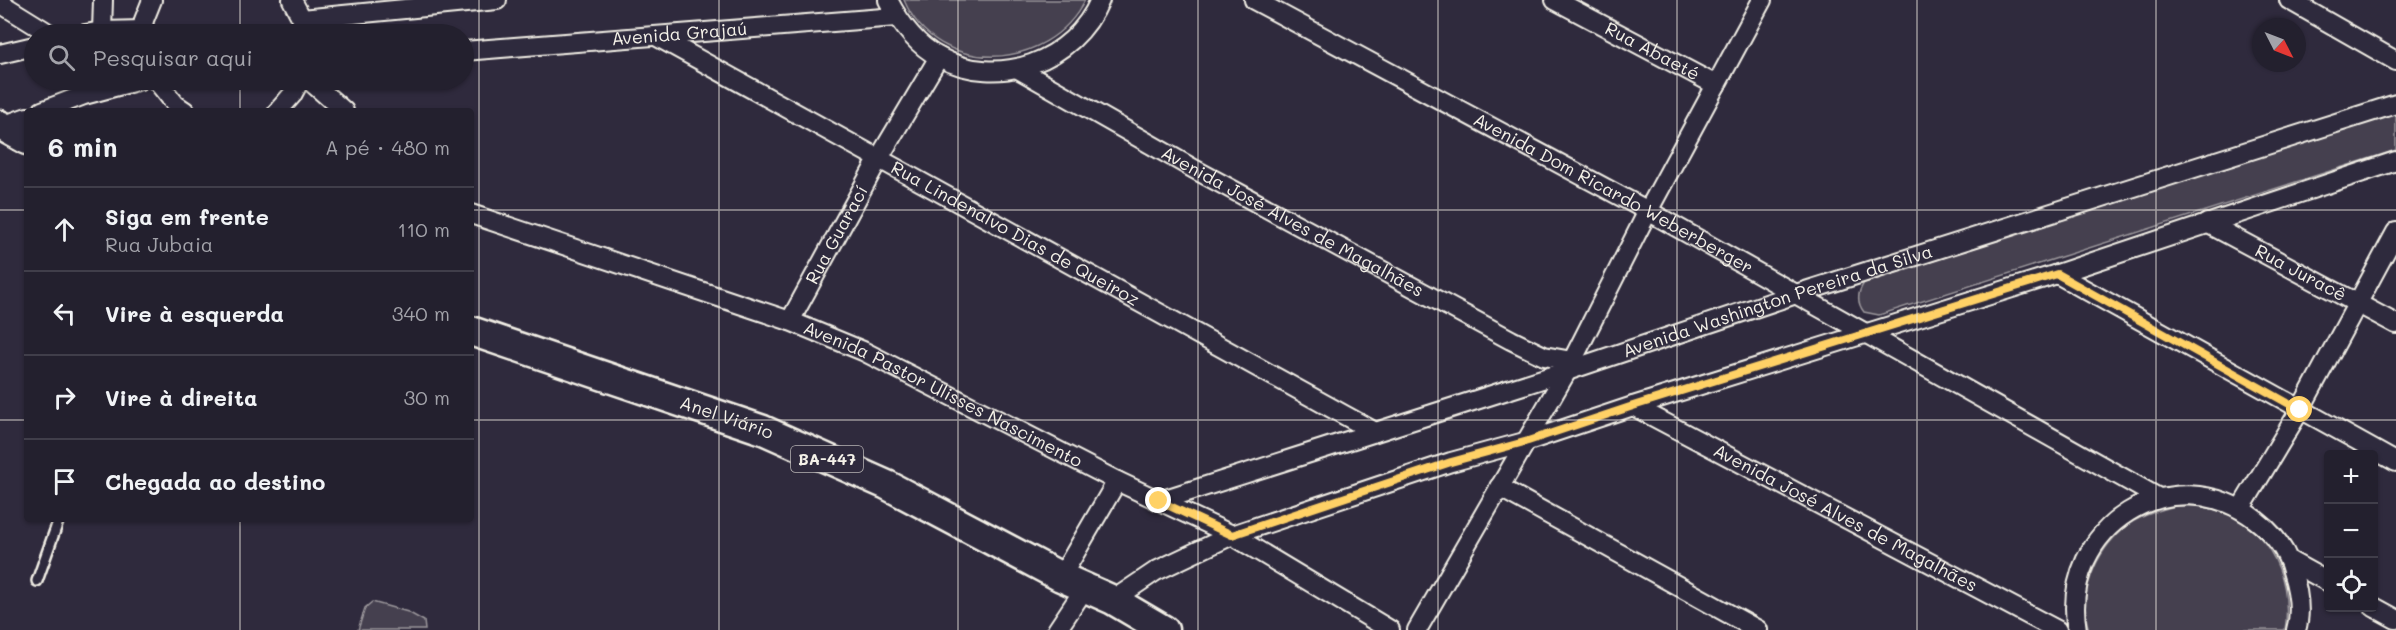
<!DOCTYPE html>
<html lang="pt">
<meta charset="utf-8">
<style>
body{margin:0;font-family:Mali,sans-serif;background:#2f2d3a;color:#f1f3f6}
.controls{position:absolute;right:18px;bottom:18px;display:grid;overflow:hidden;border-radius:6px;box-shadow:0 2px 4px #0004}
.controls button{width:54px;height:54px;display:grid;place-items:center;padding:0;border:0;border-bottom:2px solid #403e4a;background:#23202e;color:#f1f3f6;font:30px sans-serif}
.compass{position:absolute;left:2252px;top:18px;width:54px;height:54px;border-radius:50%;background:#23202e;box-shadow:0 2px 4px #0004;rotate:132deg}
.stop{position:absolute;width:18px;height:18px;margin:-14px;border:4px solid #ffd166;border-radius:50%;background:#fff}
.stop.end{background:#ffd166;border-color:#fff;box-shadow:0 2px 6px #0008}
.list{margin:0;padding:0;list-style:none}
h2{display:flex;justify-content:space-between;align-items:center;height:78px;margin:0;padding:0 24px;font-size:26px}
h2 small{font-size:20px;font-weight:400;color:#a3a3aa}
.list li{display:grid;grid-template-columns:39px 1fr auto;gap:18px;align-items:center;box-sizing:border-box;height:84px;padding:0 24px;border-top:2px solid #403e4a}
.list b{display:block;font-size:22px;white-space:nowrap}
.list p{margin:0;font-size:20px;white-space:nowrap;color:#a3a3aa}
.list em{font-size:20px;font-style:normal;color:#a3a3aa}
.icon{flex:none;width:33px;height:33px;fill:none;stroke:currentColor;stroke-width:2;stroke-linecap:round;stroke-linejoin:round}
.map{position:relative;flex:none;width:2396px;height:630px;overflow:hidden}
.search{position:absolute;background:#23202e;box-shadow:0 2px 4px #0004;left:24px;top:24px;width:450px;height:66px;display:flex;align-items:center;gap:15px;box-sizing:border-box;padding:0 21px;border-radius:33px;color:#a3a3aa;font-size:22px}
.panel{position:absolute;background:#23202e;box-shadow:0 2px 4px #0004;left:24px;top:108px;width:450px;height:414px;border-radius:6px}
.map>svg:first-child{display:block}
</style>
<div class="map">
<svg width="2396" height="630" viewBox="0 0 2396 630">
<rect width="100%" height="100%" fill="#2f2a3d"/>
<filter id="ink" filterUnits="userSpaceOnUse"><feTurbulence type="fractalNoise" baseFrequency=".0167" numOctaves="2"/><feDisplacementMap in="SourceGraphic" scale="12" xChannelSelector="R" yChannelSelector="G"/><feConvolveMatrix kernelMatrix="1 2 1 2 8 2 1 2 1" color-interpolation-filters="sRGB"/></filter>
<g filter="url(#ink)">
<!-- green -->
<path fill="#454050" stroke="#9c989c" stroke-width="1.5" d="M 904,0 L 1085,0 C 1049,72 937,78 904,0 Z
M 2396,113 L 2396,150 L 1879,315 L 1864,312 C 1857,303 1857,293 1864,283 Z
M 2175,506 C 2184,506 2194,505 2203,507 C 2263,516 2294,573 2285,630 L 2089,630 C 2077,594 2096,552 2124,528 C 2138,516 2157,511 2175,506 Z
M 372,602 L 408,612 L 424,621 L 425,630 L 358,630 L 365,608 Z"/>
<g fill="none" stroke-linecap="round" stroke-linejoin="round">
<defs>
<path id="service" d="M 37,581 L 59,519"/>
<g id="minor">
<path d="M 292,0 L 302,19 L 306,34"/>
<path d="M 888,0 C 900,23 916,45 939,57 C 998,89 1074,62 1100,0"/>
<path id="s1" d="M 1254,0 L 1648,211 L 2159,498"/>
<path id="s2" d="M 1555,0 L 1716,85"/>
<path d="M 2289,0 L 2396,61"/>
<path d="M 0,3 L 50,34"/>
<path d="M 302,19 L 497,0"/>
<path d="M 102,31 L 103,0"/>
<path d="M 85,34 L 102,31 L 142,30"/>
<path d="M 142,34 L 144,20 L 152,0"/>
<path id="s3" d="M 656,36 L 1375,432"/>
<path id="s4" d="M 464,51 L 896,17"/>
<path d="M 0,54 L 34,46"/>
<path id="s5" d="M 1018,69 L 1194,169 L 1511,340 L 1544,356 L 1572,361"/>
<path d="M 156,80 L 176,105 L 185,111"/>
<path d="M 309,80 L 344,111"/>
<path d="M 42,111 L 84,95 L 140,80"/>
<path d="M 278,111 L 292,95 L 300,80"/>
<path d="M 2,126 L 27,117"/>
<path id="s6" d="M 471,214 L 790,321 L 863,351 L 1117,481 L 1232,535 L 1390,630"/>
<path id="s7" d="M 2207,223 L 2396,324"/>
<path d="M 2057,274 L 2396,462"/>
<path id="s8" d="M 790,321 L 879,158 L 939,57"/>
<path id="s9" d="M 1633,406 L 2057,630"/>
<path d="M 1499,487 L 1758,630"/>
<path id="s10" d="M 1159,501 L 1567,371 L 1796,294 L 2396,104"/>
<path d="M 2241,508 L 2300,410 L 2396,232"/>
<path d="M 2290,561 L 2328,582"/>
<path d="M 1061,577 L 1117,481"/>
<path d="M 1113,600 L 1156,571 L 1232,535 L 1451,462 L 1528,441 L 1633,406 L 2057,274 L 2396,161"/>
<path d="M 2374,607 L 2396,619"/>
<path d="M 1057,630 L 1085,588"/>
<path d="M 1417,630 L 1567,371 L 1648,211 L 1762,0"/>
<path d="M 2077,630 C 2059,527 2172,455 2256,520 C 2273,533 2287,551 2292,571 C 2298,590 2302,611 2296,630"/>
</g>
<g id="primary">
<path d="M 0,125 L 27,140"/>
<path id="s11" d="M 471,331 L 763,430 L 887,485 L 1061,577 L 1113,600 L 1164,630"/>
</g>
</defs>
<!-- service casing -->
<use href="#service" stroke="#f4f1e8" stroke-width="14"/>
<!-- minor casing -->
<use href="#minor" stroke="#f4f1e8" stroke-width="22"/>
<!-- primary casing -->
<use href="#primary" stroke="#f4f1e8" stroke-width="33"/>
<!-- service -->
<use href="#service" stroke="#2f2a3d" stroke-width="9"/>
<!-- minor -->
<use href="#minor" stroke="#2f2a3d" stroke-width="18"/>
<!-- primary -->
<use href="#primary" stroke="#2f2a3d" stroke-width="28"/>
</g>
</g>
<g fill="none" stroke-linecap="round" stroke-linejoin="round" filter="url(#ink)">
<!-- route -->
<path stroke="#ffd166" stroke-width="8" d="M 1159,501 L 1232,535 L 1451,462 L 1528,441 L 1633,406 L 2057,274 L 2300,410"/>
</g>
<!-- grid -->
<path fill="none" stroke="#f4f1e8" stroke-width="1.5" stroke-opacity="0.55" d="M 240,0 L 240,34M 479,0 L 479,630M 719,0 L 719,630M 958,0 L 958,630M 1198,0 L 1198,630M 1438,0 L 1438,630M 1677,0 L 1677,630M 1917,0 L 1917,630M 2156,0 L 2156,630M 240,80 L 240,111M 0,210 L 27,210M 471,210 L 2396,210M 0,420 L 27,420M 471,420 L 2396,420M 240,519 L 240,630"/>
<g text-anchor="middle" stroke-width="4.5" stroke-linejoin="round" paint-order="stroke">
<!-- shield labels -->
<rect fill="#2f2a3d" stroke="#b9b5b5" stroke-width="1.5" x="791" y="446" width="72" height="26" rx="4.5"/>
<g font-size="16" font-weight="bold" fill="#f4f1e8">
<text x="827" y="465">BA-447</text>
</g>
<!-- street labels -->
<g font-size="18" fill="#f4f1e8" stroke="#2f2a3d">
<text dy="6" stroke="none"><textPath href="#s4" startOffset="216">Avenida Grajaú</textPath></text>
<text dy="6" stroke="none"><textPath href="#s2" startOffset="110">Rua Abaeté</textPath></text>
<text dy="6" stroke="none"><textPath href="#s1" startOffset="408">Avenida Dom Ricardo Weberberger</textPath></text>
<text dy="6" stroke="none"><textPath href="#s5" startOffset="314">Avenida José Alves de Magalhães</textPath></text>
<text dy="6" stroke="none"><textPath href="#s3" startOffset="410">Rua Lindenalvo Dias de Queiroz</textPath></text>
<text dy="6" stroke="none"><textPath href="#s8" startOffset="98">Rua Guarací</textPath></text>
<text dy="6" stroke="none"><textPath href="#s7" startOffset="106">Rua Juracê</textPath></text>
<text dy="6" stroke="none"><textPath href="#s10" startOffset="650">Avenida Washington Pereira da Silva</textPath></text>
<text dy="6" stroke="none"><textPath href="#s6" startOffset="506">Avenida Pastor Ulisses Nascimento</textPath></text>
<text dy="6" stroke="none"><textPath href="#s11" startOffset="270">Anel Viário</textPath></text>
<text dy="6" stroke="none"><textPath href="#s9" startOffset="240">Avenida José Alves de Magalhães</textPath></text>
</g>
</g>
</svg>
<div class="controls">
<button>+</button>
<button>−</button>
<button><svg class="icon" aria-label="locate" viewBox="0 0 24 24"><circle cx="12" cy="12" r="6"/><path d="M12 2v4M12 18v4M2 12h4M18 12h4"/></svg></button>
</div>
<svg class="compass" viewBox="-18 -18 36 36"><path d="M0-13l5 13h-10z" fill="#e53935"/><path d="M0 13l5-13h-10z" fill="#a3a3aa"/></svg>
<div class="stop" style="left:2300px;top:410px"></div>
<div class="stop end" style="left:1159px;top:501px"></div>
<div class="search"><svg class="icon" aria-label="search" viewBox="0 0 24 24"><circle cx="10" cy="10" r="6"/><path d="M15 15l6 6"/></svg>Pesquisar aqui</div>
<section class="panel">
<h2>6 min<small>A pé · 480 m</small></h2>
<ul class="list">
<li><svg class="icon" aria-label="ahead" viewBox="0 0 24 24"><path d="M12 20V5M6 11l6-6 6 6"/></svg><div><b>Siga em frente</b><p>Rua Jubaia</p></div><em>110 m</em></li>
<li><svg class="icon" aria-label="left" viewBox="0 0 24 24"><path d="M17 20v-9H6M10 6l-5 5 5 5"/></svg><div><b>Vire à esquerda</b></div><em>340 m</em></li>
<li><svg class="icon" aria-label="right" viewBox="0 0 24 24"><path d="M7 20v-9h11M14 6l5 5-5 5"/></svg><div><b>Vire à direita</b></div><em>30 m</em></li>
<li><svg class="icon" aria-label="arrive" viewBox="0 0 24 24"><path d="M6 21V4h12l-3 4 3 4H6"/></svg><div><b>Chegada ao destino</b></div></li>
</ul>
</section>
</div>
